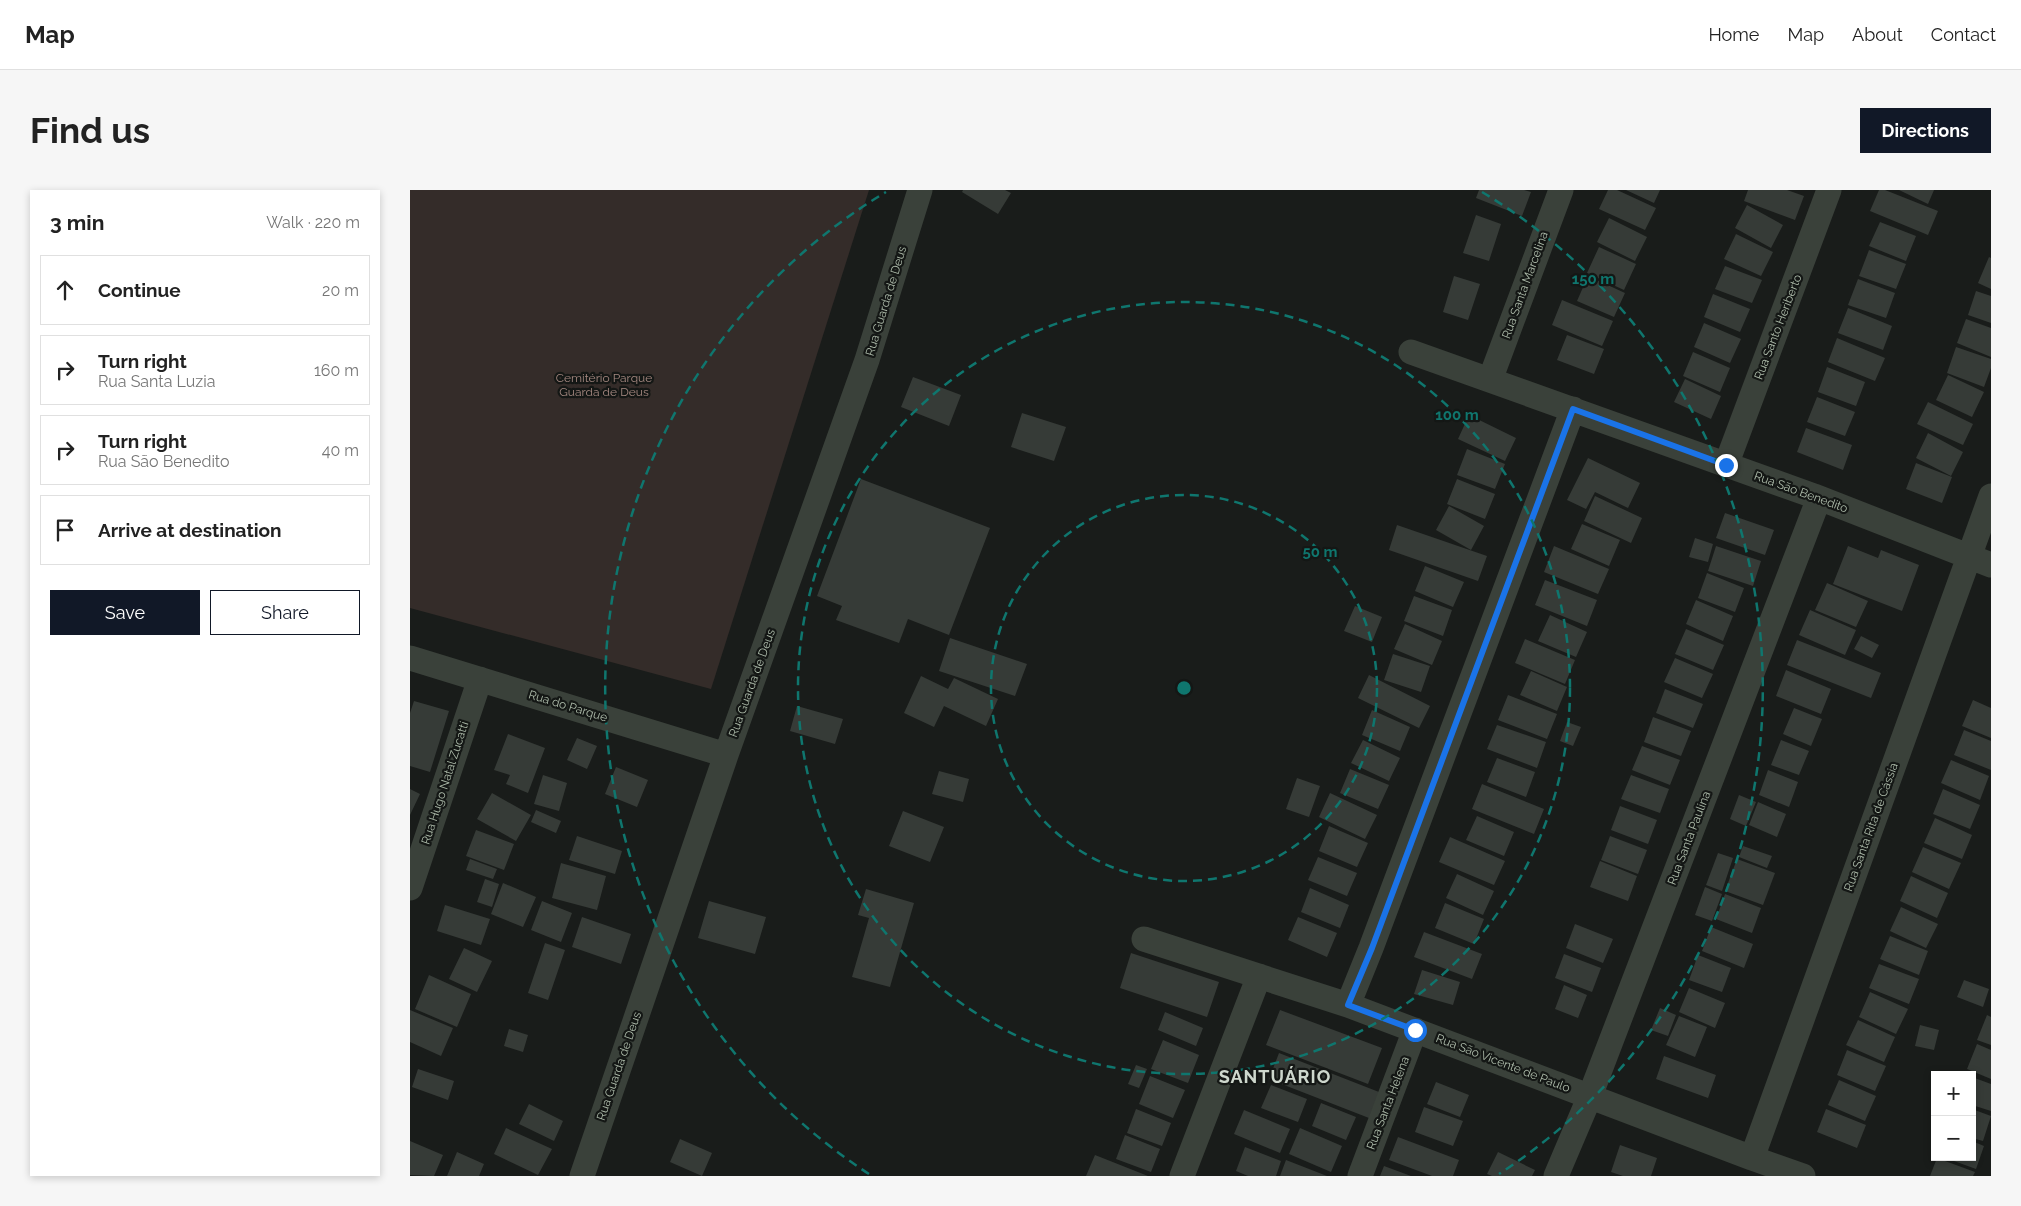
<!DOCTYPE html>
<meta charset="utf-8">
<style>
body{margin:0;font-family:Raleway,sans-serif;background:#f6f6f6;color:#222}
.controls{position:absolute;right:15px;bottom:15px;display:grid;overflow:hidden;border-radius:0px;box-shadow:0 2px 8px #0003}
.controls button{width:45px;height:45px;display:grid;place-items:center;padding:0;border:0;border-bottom:1px solid #e0e0e0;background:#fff;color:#222;font:25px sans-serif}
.stop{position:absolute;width:15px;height:15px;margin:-11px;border:4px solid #1a73e8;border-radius:50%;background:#fff}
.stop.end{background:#1a73e8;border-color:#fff;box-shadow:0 1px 5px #0008}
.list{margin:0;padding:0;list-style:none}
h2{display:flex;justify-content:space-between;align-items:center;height:65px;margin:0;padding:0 20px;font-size:21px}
h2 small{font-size:16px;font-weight:400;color:#767676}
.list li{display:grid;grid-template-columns:32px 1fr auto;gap:15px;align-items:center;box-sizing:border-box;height:70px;margin:0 10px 10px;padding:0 10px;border:1px solid #e0e0e0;border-radius:0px}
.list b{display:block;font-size:19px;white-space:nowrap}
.list p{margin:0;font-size:16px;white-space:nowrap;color:#767676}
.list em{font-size:16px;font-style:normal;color:#767676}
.actions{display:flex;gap:10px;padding:15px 20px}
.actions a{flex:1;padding:11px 0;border:1px solid #111827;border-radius:0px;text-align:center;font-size:18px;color:#111827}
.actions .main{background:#111827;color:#fff}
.icon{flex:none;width:28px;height:28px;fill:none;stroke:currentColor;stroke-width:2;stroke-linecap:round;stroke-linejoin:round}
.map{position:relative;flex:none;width:1581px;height:986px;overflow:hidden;border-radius:0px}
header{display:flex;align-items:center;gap:30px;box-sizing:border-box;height:70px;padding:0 25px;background:#fff;border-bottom:1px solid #e0e0e0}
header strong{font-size:24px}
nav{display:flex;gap:28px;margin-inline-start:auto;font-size:18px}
.intro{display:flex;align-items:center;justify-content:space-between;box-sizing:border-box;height:120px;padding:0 30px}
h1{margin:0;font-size:35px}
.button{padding:12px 22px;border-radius:0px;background:#111827;color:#fff;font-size:18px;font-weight:700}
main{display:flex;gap:30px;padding:0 30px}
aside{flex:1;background:#fff;border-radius:0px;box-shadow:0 2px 8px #0003}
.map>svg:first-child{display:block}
</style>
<header>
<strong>Map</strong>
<nav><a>Home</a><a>Map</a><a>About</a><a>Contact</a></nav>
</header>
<div class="intro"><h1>Find us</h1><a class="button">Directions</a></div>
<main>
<aside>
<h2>3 min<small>Walk · 220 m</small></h2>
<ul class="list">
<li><svg class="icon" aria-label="ahead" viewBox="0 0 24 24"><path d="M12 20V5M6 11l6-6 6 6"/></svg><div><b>Continue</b></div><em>20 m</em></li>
<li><svg class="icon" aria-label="right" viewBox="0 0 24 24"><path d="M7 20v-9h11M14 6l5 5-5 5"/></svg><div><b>Turn right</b><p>Rua Santa Luzia</p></div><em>160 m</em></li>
<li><svg class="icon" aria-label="right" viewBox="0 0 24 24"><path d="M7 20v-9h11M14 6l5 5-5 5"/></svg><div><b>Turn right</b><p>Rua São Benedito</p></div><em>40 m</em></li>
<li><svg class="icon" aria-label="arrive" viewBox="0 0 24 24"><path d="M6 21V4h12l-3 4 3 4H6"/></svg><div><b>Arrive at destination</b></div></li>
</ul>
<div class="actions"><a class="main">Save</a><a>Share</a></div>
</aside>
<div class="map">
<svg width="1581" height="986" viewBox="0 0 1581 986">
<rect width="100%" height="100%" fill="#191c1a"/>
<!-- green -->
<path fill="#342c29" d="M 0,0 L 459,0 L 301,499 L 0,418 Z"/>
<!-- building -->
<path fill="#363b37" d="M 553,0 L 595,0 L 601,3 L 588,24 L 552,2 Z
M 1069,0 L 1114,0 L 1121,2 L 1112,26 L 1066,8 Z
M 1198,0 L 1207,0 L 1246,18 L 1235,40 L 1189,19 Z
M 1216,0 L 1250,0 L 1244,13 Z
M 1338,0 L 1377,0 L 1394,6 L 1385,30 L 1334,11 Z
M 1469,0 L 1475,0 L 1528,21 L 1518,45 L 1460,21 Z
M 1489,0 L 1524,0 L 1518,14 Z
M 1337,15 L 1373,35 L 1361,58 L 1325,38 Z
M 1066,25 L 1091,34 L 1079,71 L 1053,63 Z
M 1199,28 L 1237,47 L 1225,71 L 1187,52 Z
M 1470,32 L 1506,46 L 1496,71 L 1459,56 Z
M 1326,44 L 1363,62 L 1351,86 L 1314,69 Z
M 1189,57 L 1226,74 L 1214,100 L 1177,83 Z
M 1459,60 L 1496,74 L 1486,99 L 1449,86 Z
M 1579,67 L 1581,68 L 1581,99 L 1568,93 Z
M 1315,76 L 1352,90 L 1342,113 L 1305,99 Z
M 1044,86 L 1070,94 L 1058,130 L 1033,122 Z
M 1178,86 L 1215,103 L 1204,127 L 1167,111 Z
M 1448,89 L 1485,103 L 1476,128 L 1438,115 Z
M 1566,101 L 1581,106 L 1581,133 L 1558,125 Z
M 1303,104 L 1340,119 L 1330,142 L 1294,127 Z
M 1152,110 L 1203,131 L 1192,156 L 1142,135 Z
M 1438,118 L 1482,136 L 1473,160 L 1428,143 Z
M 1556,129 L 1581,138 L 1581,167 L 1547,153 Z
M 1294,133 L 1331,149 L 1320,173 L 1284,157 Z
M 1157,145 L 1194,159 L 1184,184 L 1147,170 Z
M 1427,148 L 1475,168 L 1465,191 L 1418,172 Z
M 1546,157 L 1581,169 L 1581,178 L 1574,197 L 1537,183 Z
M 1283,162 L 1320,178 L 1310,202 L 1273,186 Z
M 1417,177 L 1455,192 L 1446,216 L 1408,202 Z
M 1538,185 L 1574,202 L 1562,227 L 1526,210 Z
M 503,187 L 551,205 L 539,236 L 491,217 Z
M 1275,189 L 1311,206 L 1301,229 L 1264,212 Z
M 1407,207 L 1445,222 L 1435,246 L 1397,232 Z
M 1518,212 L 1563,234 L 1553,255 L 1507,234 Z
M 612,223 L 656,237 L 644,271 L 601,257 Z
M 1059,225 L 1106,248 L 1095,271 L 1048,249 Z
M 1396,238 L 1442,255 L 1433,280 L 1387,262 Z
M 1518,243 L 1553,262 L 1541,286 L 1506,268 Z
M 1057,259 L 1095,274 L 1085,299 L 1047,285 Z
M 1178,268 L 1230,293 L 1218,318 L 1185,302 L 1176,319 L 1157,310 Z
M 1506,273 L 1542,287 L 1532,313 L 1496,299 Z
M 451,289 L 580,338 L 539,445 L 498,429 L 489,453 L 426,430 L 432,416 L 407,406 Z
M 1047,289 L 1085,304 L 1075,329 L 1037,314 Z
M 1185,306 L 1232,328 L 1221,353 L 1174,331 Z
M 1039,316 L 1074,336 L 1061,360 L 1026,340 Z
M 1315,323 L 1364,340 L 1355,365 L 1306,348 Z
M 1172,334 L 1210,350 L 1199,376 L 1161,359 Z
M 987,335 L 1077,366 L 1068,391 L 979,360 Z
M 1285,348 L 1303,354 L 1298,372 L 1279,367 Z
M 1144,356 L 1199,379 L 1188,404 L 1134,382 Z
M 1306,356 L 1351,371 L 1343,396 L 1298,381 Z
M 1438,356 L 1468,368 L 1471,360 L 1509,375 L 1492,421 L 1423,394 Z
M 1015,376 L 1054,392 L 1043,417 L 1005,401 Z
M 1297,383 L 1334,398 L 1325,422 L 1288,408 Z
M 1135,390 L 1187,410 L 1177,436 L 1125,415 Z
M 1417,393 L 1458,411 L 1446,437 L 1405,420 Z
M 1004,406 L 1042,420 L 1033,446 L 994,431 Z
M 1286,410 L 1323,426 L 1313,451 L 1276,434 Z
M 945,416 L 972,427 L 962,452 L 934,441 Z
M 1400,420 L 1446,440 L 1435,465 L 1389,445 Z
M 1140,425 L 1177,442 L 1166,467 L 1128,451 Z
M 995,434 L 1032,451 L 1022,475 L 984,459 Z
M 1276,439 L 1314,455 L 1303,480 L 1265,464 Z
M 1451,446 L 1469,455 L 1462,468 L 1444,459 Z
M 540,448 L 617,474 L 605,506 L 529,481 Z
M 1115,449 L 1165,470 L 1155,494 L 1105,473 Z
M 1387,450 L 1471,483 L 1461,508 L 1377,475 Z
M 983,464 L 1020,476 L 1011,502 L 974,490 Z
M 1265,468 L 1303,484 L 1292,508 L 1254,492 Z
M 1376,480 L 1421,499 L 1411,524 L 1366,506 Z
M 1121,481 L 1157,497 L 1147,521 L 1110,505 Z
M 959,485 L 1020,516 L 1009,538 L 948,508 Z
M 511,486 L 538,499 L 544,488 L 588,509 L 576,536 L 534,516 L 524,537 L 494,523 Z
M 1255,499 L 1293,514 L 1283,538 L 1246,523 Z
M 1098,505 L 1147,524 L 1137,549 L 1088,530 Z
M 1563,510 L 1581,518 L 1581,548 L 1552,536 Z
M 4,511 L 39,521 L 20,582 L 0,576 L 0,523 Z
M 387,516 L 433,529 L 425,554 L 380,541 Z
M 1384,518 L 1412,529 L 1401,556 L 1373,544 Z
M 962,520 L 1000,537 L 990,561 L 952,545 Z
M 1243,527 L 1281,541 L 1271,566 L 1234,552 Z
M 1157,532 L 1171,537 L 1163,556 L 1150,551 Z
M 1087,535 L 1136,552 L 1127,578 L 1077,559 Z
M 1554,540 L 1581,551 L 1581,580 L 1544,565 Z
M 98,544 L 135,558 L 118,603 L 96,594 L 100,585 L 84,580 Z
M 167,548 L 187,556 L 177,579 L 157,570 Z
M 953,550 L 990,568 L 979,591 L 941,573 Z
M 1371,550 L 1399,561 L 1389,585 L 1361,575 Z
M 1232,556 L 1270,570 L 1260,595 L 1222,580 Z
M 1087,568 L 1125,582 L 1116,607 L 1077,592 Z
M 1541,570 L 1579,586 L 1570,610 L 1531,593 Z
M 206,577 L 238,590 L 227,617 L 195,604 Z
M 940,579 L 979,595 L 968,619 L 930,603 Z
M 1358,580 L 1388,592 L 1379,617 L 1349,605 Z
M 529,581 L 559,589 L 553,612 L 522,604 Z
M 133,585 L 157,593 L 149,621 L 124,614 Z
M 1221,585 L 1259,599 L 1250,623 L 1211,609 Z
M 887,588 L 910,596 L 899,627 L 876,619 Z
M 1072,594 L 1134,619 L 1124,644 L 1062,619 Z
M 0,599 L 10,604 L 0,625 Z
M 1533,599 L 1570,615 L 1560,639 L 1523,624 Z
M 82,603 L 121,625 L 106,651 L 67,629 Z
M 920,603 L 967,625 L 955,649 L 909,627 Z
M 1329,605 L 1346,612 L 1336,636 L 1320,629 Z
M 1348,612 L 1376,624 L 1367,647 L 1339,635 Z
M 1210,616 L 1247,630 L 1238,654 L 1201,640 Z
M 126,620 L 151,631 L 146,643 L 121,632 Z
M 493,621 L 534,637 L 520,672 L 479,656 Z
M 1067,626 L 1104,642 L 1094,666 L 1056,650 Z
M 1525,628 L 1562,645 L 1552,669 L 1514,653 Z
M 919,636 L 958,653 L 947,677 L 909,661 Z
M 66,640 L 104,654 L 94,680 L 56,666 Z
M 167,646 L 212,661 L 205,684 L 159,670 Z
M 1200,646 L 1237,660 L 1228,684 L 1191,670 Z
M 1040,647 L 1095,671 L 1084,695 L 1029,672 Z
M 1333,656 L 1362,666 L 1357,678 L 1329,667 Z
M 1513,657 L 1551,673 L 1539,699 L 1502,682 Z
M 1308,663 L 1323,668 L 1312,701 L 1296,695 Z
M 908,667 L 947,683 L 937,706 L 898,690 Z
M 60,669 L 87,679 L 83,689 L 56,680 Z
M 1327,669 L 1365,683 L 1353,715 L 1315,701 Z
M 1190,671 L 1227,686 L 1218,711 L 1180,697 Z
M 151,673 L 196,686 L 187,720 L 142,708 Z
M 1047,684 L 1084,701 L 1073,725 L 1036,708 Z
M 1501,686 L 1538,703 L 1527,728 L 1490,711 Z
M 75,689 L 89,694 L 82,717 L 67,712 Z
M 93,693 L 126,707 L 113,737 L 81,724 Z
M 1295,697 L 1312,704 L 1302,731 L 1285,725 Z
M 900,698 L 939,715 L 930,738 L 891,722 Z
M 456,699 L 504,713 L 480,797 L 442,787 L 459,728 L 448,725 Z
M 1315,704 L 1351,718 L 1342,743 L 1306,729 Z
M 132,711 L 162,723 L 151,752 L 121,740 Z
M 299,711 L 356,727 L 345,764 L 288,748 Z
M 1035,713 L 1074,729 L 1064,754 L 1025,738 Z
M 35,715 L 80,729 L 71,755 L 27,741 Z
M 1491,717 L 1528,734 L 1516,758 L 1480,741 Z
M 172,727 L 221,744 L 211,774 L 162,757 Z
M 888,727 L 927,743 L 917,767 L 878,750 Z
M 1165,734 L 1203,749 L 1193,773 L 1156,758 Z
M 1301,737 L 1343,754 L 1334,778 L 1292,761 Z
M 1014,742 L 1072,764 L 1062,789 L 1004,767 Z
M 1480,746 L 1518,761 L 1509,785 L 1470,769 Z
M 135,753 L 155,760 L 138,810 L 118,803 Z
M 54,758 L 82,771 L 67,802 L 39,789 Z
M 721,763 L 809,792 L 797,827 L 710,798 Z
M 1154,764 L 1191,778 L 1182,802 L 1145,788 Z
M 1288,765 L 1321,778 L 1312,802 L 1279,790 Z
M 1469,774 L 1509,789 L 1499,814 L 1459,798 Z
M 1012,780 L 1050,792 L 1043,815 L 1004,804 Z
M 19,785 L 61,804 L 47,837 L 5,819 Z
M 1554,790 L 1579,799 L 1573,817 L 1547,807 Z
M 1154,795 L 1177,805 L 1168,828 L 1145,819 Z
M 1279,798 L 1315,813 L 1305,838 L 1269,822 Z
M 1460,802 L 1498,819 L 1486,844 L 1449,827 Z
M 1250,818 L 1266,825 L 1258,846 L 1241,840 Z
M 0,820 L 43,838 L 31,866 L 0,852 Z
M 870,820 L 972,858 L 958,894 L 856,855 Z
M 755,822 L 793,838 L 786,856 L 748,840 Z
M 1577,825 L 1581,827 L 1581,855 L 1567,850 Z
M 1269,826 L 1297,837 L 1285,867 L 1256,855 Z
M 1448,830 L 1485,847 L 1474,872 L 1436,855 Z
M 1510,835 L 1529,840 L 1524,860 L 1505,856 Z
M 99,839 L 118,845 L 113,862 L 94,856 Z
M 753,850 L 789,865 L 778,893 L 741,879 Z
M 1567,854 L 1581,860 L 1581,889 L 1557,879 Z
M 1437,860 L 1476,876 L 1465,901 L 1427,885 Z
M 869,863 L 969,902 L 959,928 L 859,889 Z
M 1254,866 L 1306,885 L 1298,908 L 1246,889 Z
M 726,875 L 737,879 L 729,898 L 718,894 Z
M 8,879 L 44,891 L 38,910 L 2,897 Z
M 740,886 L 775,900 L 763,928 L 729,914 Z
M 1562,887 L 1581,894 L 1581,921 L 1562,915 Z
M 1429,890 L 1466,906 L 1455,931 L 1418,915 Z
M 1026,892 L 1059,905 L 1050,927 L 1017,914 Z
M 861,895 L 897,909 L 888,932 L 851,918 Z
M 911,913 L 946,927 L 936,950 L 902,936 Z
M 119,914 L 153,931 L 144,951 L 109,934 Z
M 1014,917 L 1053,931 L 1043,956 L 1005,942 Z
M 726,919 L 761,933 L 752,956 L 717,943 Z
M 1416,919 L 1456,935 L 1447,958 L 1407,942 Z
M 1562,919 L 1581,926 L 1573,951 L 1562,948 Z
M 834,920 L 880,939 L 870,963 L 824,944 Z
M 96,938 L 142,959 L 128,985 L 84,964 Z
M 890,938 L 932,956 L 921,982 L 879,964 Z
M 715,945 L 750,959 L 741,982 L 706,969 Z
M 988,947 L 1049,970 L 1043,986 L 1022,986 L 979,970 Z
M 270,949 L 302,963 L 292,986 L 260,972 Z
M 0,951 L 33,965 L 24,986 L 0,985 Z
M 1562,951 L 1574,956 L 1566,979 L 1533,967 L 1562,967 Z
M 1210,955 L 1247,968 L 1241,986 L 1213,986 L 1201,982 Z
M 835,957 L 871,971 L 866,986 L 838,986 L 826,981 Z
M 47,962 L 74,974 L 69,986 L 37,986 Z
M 1088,962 L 1125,980 L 1122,986 L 1082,986 L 1077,984 Z
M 685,965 L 738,986 L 676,986 Z
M 1527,968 L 1565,982 L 1563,986 L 1520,986 Z
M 876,970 L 917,986 L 870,986 Z
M 974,976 L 1001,986 L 970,986 Z"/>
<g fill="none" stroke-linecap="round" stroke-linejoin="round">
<!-- minor -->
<path stroke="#3a413a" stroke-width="25" d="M 1001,162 L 1404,306 L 1581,375
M 1080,190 L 1151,0
M 1316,275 L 1419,0
M 0,468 L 316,565
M 0,698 L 70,489
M 734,749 L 938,815 L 1342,968 L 1393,986
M 938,815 L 961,758 L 1163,219
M 1342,968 L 1581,306
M 172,986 L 316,565 L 457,170 L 510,0
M 772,986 L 849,786
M 950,986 L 1005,840
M 1146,986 L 1180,906 L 1409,308"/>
</g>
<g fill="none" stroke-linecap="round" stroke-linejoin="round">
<!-- route -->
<path stroke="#1a73e8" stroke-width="6" d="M 1005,840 L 938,815 L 962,758 L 1163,219 L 1316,275"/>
</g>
<!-- distance rings -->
<g fill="none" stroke="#0f766e" stroke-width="2.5" stroke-dasharray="9 6">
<circle cx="774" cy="498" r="193"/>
<circle cx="774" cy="498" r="386"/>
<path d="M459 984A579 579 0 0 1 476 2M1072 2A579 579 0 0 1 1089 984"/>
</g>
<g text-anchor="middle" stroke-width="4.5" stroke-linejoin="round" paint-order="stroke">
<!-- street labels -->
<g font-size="12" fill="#aebcab" stroke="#141715">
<text transform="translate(1115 95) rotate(-70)" y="4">Rua Santa Marcelina</text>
<text transform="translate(476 111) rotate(-73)" y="4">Rua Guarda de Deus</text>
<text transform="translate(1368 137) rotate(-69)" y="4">Rua Santo Heriberto</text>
<text transform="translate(1391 302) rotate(20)" y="4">Rua São Benedito</text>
<text transform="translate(342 493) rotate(-70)" y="4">Rua Guarda de Deus</text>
<text transform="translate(158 516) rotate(17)" y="4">Rua do Parque</text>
<text transform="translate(35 593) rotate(-72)" y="4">Rua Hugo Natal Zucatti</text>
<text transform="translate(1461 637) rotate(-70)" y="4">Rua Santa Rita de Cássia</text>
<text transform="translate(1279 648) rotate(-69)" y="4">Rua Santa Paulina</text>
<text transform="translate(1093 873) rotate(21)" y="4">Rua São Vicente de Paulo</text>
<text transform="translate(209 876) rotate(-71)" y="4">Rua Guarda de Deus</text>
<text transform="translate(978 913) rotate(-69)" y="4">Rua Santa Helena</text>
</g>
<!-- park labels -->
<g font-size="12" fill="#a78a82" stroke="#141715">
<text x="194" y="192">Cemitério Parque<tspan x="194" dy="14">Guarda de Deus</tspan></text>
</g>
<!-- district labels -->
<g font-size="18" font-weight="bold" letter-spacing="1" fill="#ced7cd" stroke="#141715">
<text x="865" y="893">SANTUÁRIO</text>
</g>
</g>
<circle cx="774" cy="498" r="8" fill="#0f766e" stroke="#141715" stroke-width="2.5"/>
<g font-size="15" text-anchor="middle" font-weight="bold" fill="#0f766e" stroke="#141715" stroke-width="4.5" stroke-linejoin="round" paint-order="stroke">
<text x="1183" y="94">150 m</text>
<text x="1047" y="230">100 m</text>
<text x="910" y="367">50 m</text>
</g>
</svg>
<div class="controls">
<button>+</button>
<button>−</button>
</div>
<div class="stop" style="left:1005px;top:840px"></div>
<div class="stop end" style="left:1316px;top:275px"></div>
</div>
</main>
